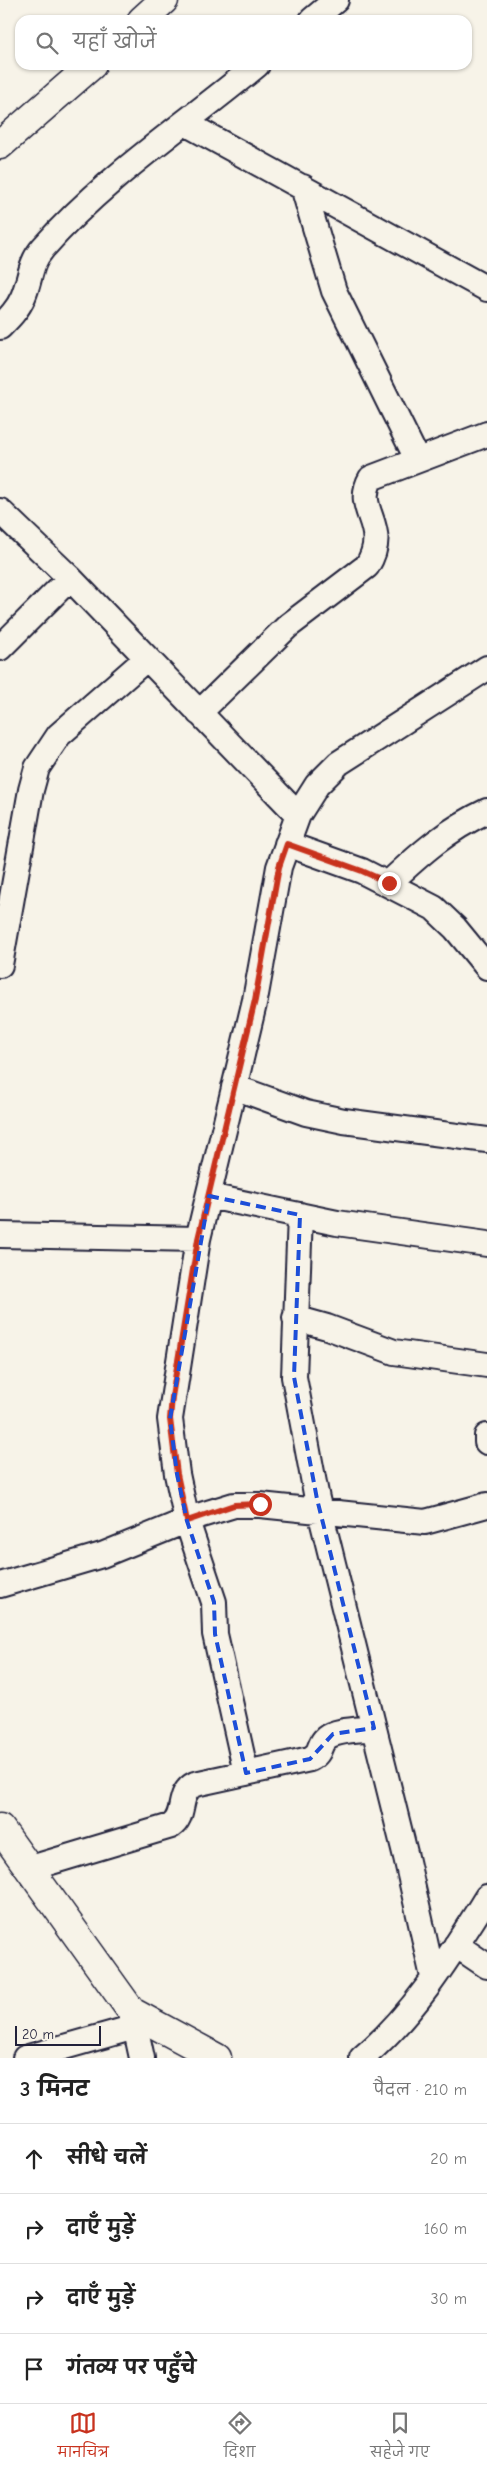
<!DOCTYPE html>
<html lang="hi">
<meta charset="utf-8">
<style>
body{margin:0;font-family:"Comic Neue","Playpen Sans Deva",sans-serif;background:#f2f2f2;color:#222}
.scale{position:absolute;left:15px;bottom:12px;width:86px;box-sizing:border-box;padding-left:5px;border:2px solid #22223b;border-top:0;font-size:14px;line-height:18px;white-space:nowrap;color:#22223b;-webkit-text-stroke:4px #f7f3e8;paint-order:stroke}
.stop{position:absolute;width:15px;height:15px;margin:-11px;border:4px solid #c8321e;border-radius:50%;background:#fff}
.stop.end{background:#c8321e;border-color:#fff;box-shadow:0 1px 5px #0008}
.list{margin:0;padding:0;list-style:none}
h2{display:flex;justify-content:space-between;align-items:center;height:65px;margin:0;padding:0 20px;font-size:21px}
h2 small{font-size:16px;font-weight:400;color:#767676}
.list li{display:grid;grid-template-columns:32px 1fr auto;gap:15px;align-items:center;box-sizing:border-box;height:70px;padding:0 20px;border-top:1px solid #e0e0e0}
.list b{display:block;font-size:19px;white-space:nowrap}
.list em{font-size:16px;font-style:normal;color:#767676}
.icon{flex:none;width:28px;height:28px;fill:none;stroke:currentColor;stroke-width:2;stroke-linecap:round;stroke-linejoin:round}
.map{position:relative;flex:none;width:487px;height:2058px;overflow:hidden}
.search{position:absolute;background:#fff;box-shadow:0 1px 4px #0004;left:15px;right:15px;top:15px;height:55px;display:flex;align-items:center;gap:12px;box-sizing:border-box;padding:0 18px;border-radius:15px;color:#767676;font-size:19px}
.sheet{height:345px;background:#fff}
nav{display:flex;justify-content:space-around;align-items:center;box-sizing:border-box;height:70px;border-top:1px solid #e0e0e0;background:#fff;font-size:14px;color:#767676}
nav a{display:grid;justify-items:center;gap:2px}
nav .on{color:#c8321e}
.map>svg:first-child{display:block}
</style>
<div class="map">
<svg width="487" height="2058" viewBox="0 0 487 2058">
<rect width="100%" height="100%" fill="#f7f3e8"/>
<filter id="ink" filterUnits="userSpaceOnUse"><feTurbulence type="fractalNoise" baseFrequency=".02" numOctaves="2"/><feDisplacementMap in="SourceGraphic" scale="10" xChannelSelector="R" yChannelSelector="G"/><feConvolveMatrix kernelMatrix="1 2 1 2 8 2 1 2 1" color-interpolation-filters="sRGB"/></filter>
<g filter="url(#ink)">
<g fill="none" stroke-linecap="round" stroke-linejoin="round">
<defs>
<path id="minor" d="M 312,20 L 336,0
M 185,123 L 487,289
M 303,187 L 334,291 L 417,459
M 0,327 C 9,318 18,309 23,297 C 31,279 29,264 43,248 C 104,178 186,124 257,65
M 0,511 L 70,578 L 298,815
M 0,648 L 70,578
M 199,713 L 288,626 L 367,566 C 392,525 352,511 371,478 L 487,434
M 287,844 L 362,871 L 434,908 L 455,928 L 487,967
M 389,883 C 421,853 447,830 487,811
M 0,965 L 31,790 L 37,768 L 59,735 L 147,658
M 234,1087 L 306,1113 L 344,1121 L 487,1140
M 209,1196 L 337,1223 L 487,1244
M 300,1215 L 294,1377 L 317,1499 L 406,1857 L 433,1977
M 0,1235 L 198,1239
M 295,1318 L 327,1327 L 394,1352 L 487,1365
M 487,1436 L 487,1442
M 0,1585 L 102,1555 L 198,1516 L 234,1505 L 260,1505 L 425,1522 L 487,1505
M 246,1773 L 215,1634 L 214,1602 L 187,1521 L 177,1474 L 170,1419 L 198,1239 L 255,1000 L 279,867 L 298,815 L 317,785 L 339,763 L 487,668
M 31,1868 L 171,1826 C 187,1815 176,1793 195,1784 L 310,1759 C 323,1752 317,1746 326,1738 C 336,1729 361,1730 374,1728
M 456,1945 L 487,1966
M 132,2012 L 142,2058
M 25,2058 L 135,2027
M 362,2058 C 414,2015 451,1954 487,1897"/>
<path id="tertiary" d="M 142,20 L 164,0
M 0,145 L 92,65
M 0,1828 L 132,2012 L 217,2058"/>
</defs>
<!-- minor casing -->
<use href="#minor" stroke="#22223b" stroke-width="28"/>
<!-- tertiary casing -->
<use href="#tertiary" stroke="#22223b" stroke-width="31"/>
<!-- minor -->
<use href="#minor" stroke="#f7f3e8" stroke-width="24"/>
<!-- tertiary -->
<use href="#tertiary" stroke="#f7f3e8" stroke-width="28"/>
</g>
</g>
<g fill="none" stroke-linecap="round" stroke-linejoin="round" filter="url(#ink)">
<!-- route -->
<path stroke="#c8321e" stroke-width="6" d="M 260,1504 L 234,1505 L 187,1521 L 177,1474 L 170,1419 L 172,1397 L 198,1239 L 255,1000 L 279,867 L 287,844 L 362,871 L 389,883"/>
</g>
<!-- marked area -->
<path fill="none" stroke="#1d4ed8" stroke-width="4" stroke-dasharray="10 6" stroke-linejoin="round" d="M 209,1196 L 300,1215 L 294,1377 L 317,1499 L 374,1728 L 333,1734 L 310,1759 L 246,1773 L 215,1634 L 214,1602 L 187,1521 L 177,1474 L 170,1419 Z"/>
</svg>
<div class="scale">20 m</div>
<div class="stop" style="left:260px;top:1504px"></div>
<div class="stop end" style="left:389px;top:883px"></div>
<div class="search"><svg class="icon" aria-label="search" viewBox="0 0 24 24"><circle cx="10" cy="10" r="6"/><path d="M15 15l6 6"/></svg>यहाँ खोजें</div>
</div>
<section class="sheet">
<h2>3 मिनट<small>पैदल · 210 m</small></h2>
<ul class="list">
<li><svg class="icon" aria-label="ahead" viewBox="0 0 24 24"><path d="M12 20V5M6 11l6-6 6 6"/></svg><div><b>सीधे चलें</b></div><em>20 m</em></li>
<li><svg class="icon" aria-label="right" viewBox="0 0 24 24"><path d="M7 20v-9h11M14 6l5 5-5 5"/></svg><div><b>दाएँ मुड़ें</b></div><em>160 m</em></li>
<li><svg class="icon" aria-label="right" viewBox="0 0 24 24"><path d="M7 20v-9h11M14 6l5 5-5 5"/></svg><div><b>दाएँ मुड़ें</b></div><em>30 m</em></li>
<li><svg class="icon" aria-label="arrive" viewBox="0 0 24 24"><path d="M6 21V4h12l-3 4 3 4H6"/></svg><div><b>गंतव्य पर पहुँचे</b></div></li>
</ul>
</section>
<nav>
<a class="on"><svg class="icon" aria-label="map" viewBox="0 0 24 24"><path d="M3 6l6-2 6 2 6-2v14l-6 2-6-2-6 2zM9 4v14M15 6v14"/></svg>मानचित्र</a>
<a><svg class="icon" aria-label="directions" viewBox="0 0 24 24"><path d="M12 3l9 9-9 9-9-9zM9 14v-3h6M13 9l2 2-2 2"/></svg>दिशा</a>
<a><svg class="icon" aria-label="saved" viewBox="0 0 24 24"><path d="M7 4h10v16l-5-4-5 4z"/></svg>सहेजे गए</a>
</nav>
